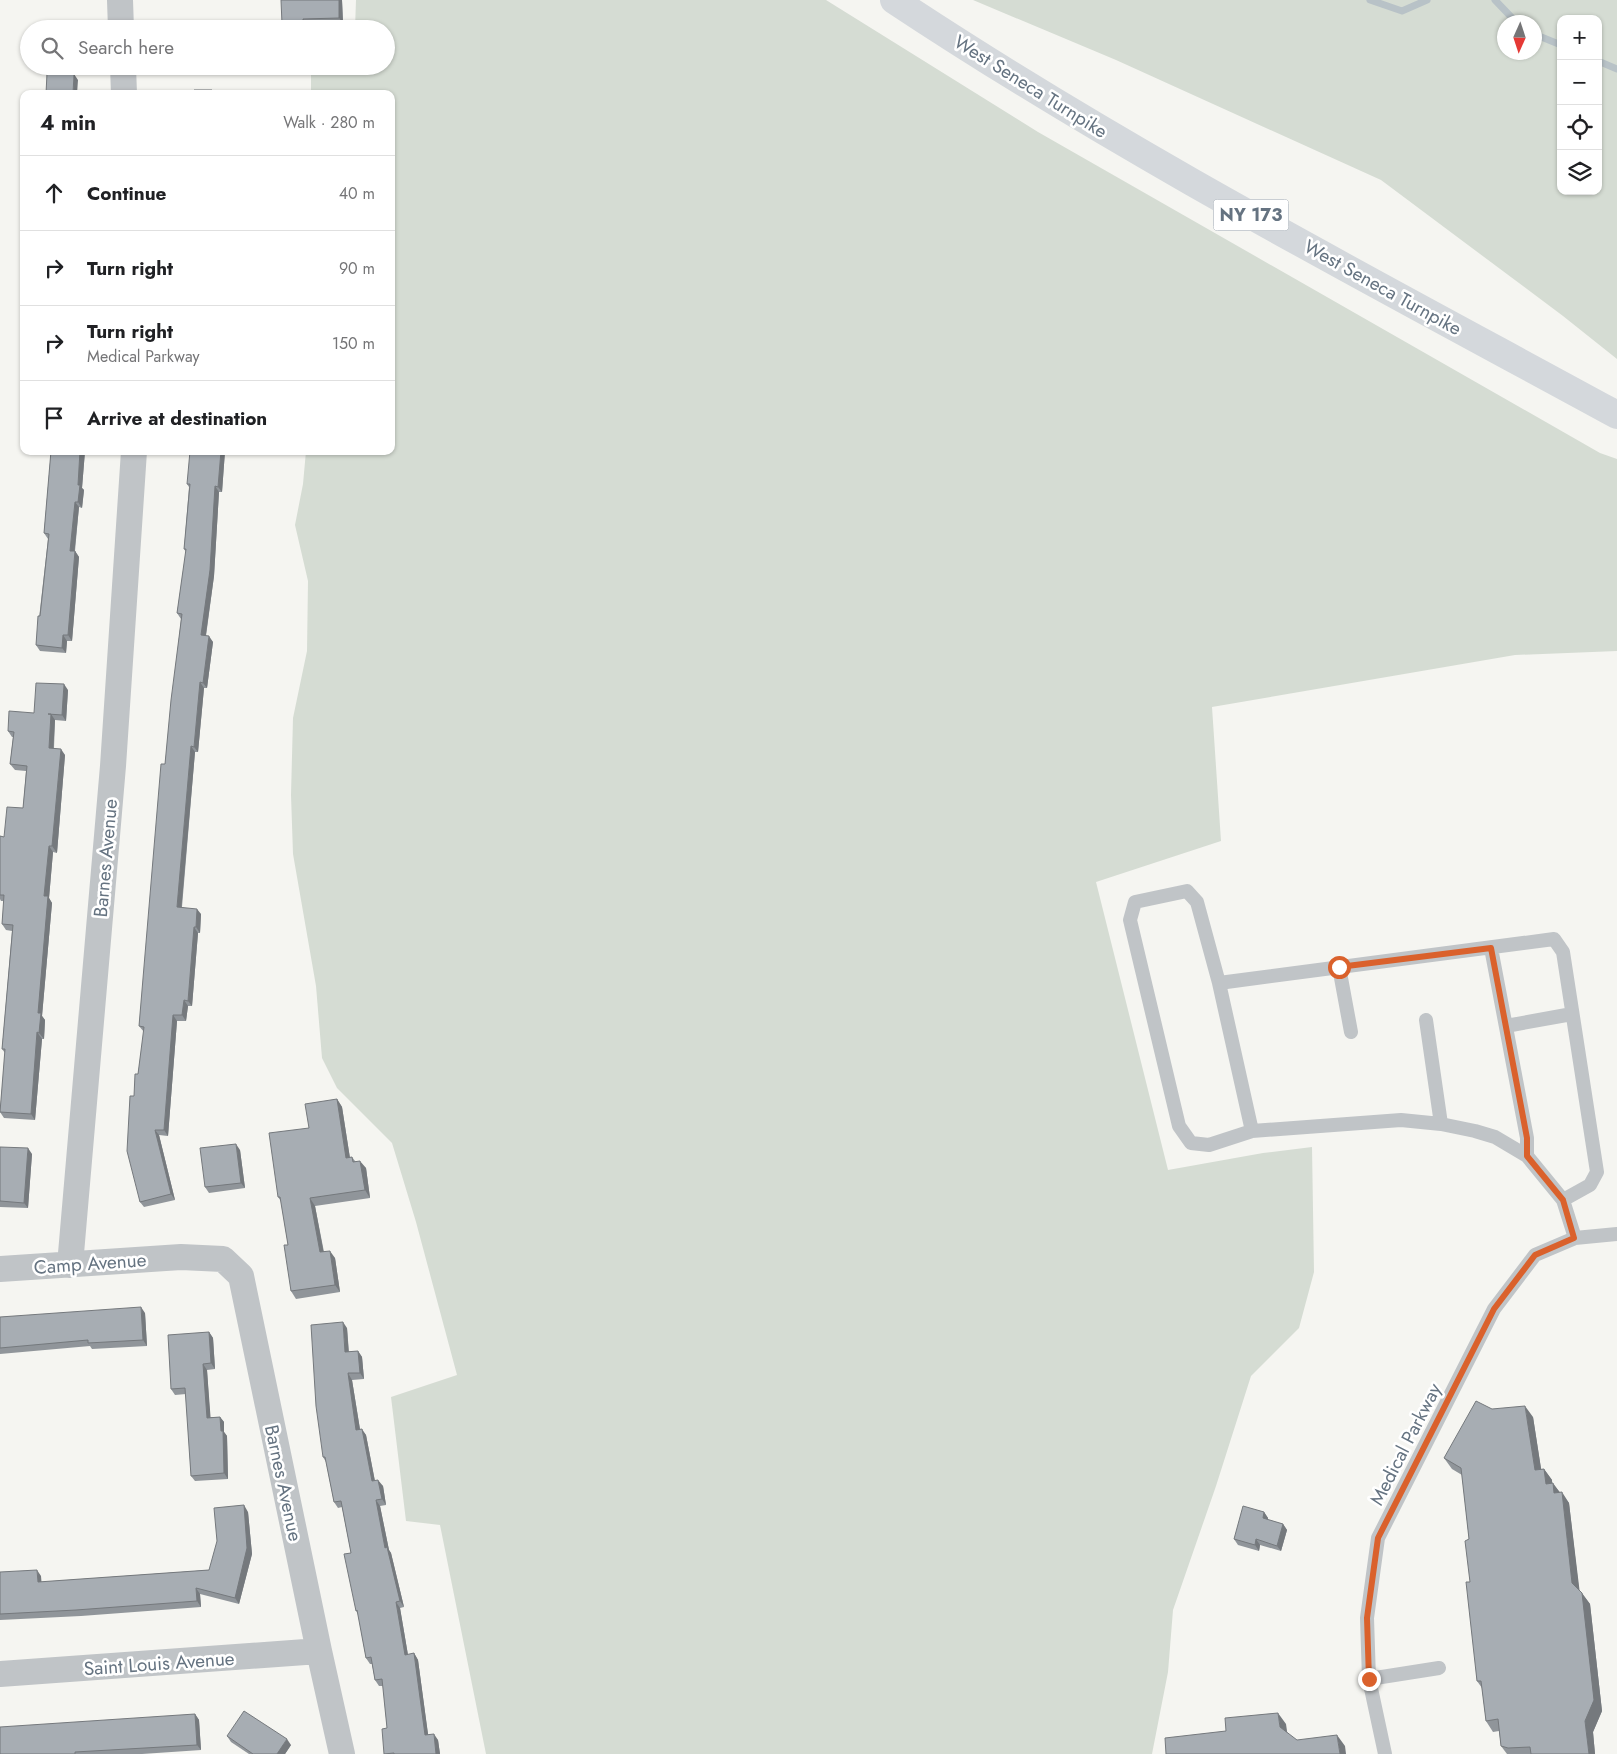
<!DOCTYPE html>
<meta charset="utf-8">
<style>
body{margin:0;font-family:Jost,sans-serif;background:#f6f6f6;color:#202124}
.controls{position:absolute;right:15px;top:15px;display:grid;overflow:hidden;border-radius:10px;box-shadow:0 1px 4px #0004}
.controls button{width:45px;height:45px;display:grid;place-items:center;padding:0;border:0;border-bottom:1px solid #e0e0e0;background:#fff;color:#202124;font:25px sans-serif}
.compass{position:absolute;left:1497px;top:15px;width:45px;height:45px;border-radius:50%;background:#fff;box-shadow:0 1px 4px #0004;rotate:183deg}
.stop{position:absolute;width:15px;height:15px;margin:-11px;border:4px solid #da612c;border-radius:50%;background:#fff}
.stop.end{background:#da612c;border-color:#fff;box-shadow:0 1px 5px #0008}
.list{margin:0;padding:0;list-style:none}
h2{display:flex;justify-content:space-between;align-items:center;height:65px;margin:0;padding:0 20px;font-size:21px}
h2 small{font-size:16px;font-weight:400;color:#757577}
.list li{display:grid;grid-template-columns:32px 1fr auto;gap:15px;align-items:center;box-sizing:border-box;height:75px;padding:0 20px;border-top:1px solid #e0e0e0}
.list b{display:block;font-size:19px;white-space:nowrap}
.list p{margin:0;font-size:16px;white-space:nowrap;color:#757577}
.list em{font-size:16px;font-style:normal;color:#757577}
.icon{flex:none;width:28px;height:28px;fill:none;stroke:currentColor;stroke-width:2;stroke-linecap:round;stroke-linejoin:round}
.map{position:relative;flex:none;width:1617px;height:1754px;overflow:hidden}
.search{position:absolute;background:#fff;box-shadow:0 1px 4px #0004;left:20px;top:20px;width:375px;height:55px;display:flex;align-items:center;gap:12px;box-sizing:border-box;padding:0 18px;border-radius:28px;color:#757577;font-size:19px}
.panel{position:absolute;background:#fff;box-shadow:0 1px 4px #0004;left:20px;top:90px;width:375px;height:365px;border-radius:10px}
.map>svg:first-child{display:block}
</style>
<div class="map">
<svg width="1617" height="1754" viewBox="0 0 1617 1754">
<rect width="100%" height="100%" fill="#f5f5f1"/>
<!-- green -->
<path fill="#d5dcd3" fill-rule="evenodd" d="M 356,0 L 826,0 L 1038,132 L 1600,453 L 1617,459 L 1617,651 L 1515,655 L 1212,707 L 1221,841 L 1096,882 L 1168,1170 L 1263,1153 L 1312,1147 L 1314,1272 L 1299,1328 L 1251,1376 L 1216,1486 L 1173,1610 L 1168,1672 L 1152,1754 L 486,1754 L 440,1525 L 406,1521 L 391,1397 L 457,1375 L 416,1222 L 392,1143 L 337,1088 L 322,1058 L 316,986 L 293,854 L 291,795 L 293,718 L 307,651 L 308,581 L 295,525 L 303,484 L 306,451 L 391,451 L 391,94 L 311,94 L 311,66 L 386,66 L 386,29 L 355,29 Z
M 973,0 L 1617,0 L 1617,359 L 1563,316 L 1381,180 L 1116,60 ZM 1561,19 L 1598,19 L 1598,191 L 1561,191 ZM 1504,22 L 1534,22 L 1534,52 L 1504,52 Z"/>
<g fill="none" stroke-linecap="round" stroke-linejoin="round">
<!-- stream -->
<path stroke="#b8c2c7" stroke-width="7" d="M 1370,0 L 1402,11 L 1427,0
M 1495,0 L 1516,22
M 1534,34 L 1561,45
M 1598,61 L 1617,69"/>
<!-- service -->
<path stroke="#c0c4c7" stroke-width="14" d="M 1491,948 L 1527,1138 L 1527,1156
M 1339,967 L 1351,1032
M 1219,983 L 1554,939 L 1563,952 L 1597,1172 L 1590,1185 L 1563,1200
M 1426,1020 L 1441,1124
M 1506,1026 L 1572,1014
M 1252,1131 L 1219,983 L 1197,902 L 1187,891 L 1135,902 L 1130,920 L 1179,1126 L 1191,1143 L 1209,1145 L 1252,1131 L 1401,1120 L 1441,1124 L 1475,1131 L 1495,1137 L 1527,1156 L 1563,1200 L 1575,1238
M 1369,1679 L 1439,1668
M 1385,1754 L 1369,1679 L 1367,1618 L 1378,1538 L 1494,1309 L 1535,1255 L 1575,1238 L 1617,1234"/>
<!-- minor -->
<path stroke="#c0c4c7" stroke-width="26" d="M 120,0 L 121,29
M 123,66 L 124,94
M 70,1265 L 113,766 L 134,451
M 0,1269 L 181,1257 L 223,1259 L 241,1276 L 319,1651 L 342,1754
M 0,1674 L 319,1651"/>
<!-- primary -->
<path stroke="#d4d8dc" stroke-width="28" d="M 894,0 C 1126,154 1373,282 1617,415"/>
</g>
<!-- wall -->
<path fill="#90959a" d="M 342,0 L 343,23 L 307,24 L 282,24 Z
M 51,451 L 85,451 L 82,488 L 84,490 L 82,508 L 79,507 L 75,551 L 79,557 L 72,641 L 67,641 L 66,653 L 40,651 L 36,645 L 48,539 L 44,533 Z
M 225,451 L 222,492 L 219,492 L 214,576 L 206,636 L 213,642 L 207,688 L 204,688 L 198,752 L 195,752 L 182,907 L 201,914 L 200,933 L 198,933 L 192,1006 L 188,1006 L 186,1021 L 177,1021 L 168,1136 L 159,1135 L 175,1200 L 144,1207 L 140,1202 L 134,1096 L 138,1074 L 144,1032 L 139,1026 L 165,764 L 181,619 L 177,613 L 186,552 L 184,549 L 189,487 L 187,484 Z
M 68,690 L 66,721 L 55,720 L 54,748 L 65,755 L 57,853 L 53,852 L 49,898 L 52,903 L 42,1016 L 45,1020 L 44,1039 L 42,1039 L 35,1120 L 4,1118 L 0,1112 L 5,1053 L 2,1049 L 12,931 L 6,930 L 2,924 L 4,901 L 1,901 L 0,899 L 0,836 L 4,837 L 23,808 L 26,771 L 15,770 L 10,764 L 13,737 L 12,737 L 8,731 Z
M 337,1099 L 342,1107 L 350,1158 L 352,1157 L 355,1161 L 366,1168 L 370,1198 L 315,1206 L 324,1252 L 335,1258 L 340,1292 L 296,1299 L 291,1291 L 288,1245 L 281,1201 L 278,1197 L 309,1128 Z
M 0,1147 L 32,1154 L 28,1208 L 0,1207 Z
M 240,1150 L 245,1188 L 209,1193 L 205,1187 Z
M 145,1313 L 147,1346 L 92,1349 L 90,1346 L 0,1354 L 0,1317 Z
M 347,1328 L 349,1352 L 358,1351 L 362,1357 L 364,1379 L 352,1380 L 360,1429 L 366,1435 L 375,1481 L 383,1486 L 386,1505 L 380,1506 L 389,1550 L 391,1553 L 404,1607 L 400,1608 L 408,1655 L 414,1653 L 418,1660 L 428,1735 L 438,1740 L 440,1754 L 384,1754 L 387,1728 L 383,1686 L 379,1686 L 375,1680 L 372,1664 L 370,1664 L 366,1658 L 358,1614 L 356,1611 L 351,1553 L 342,1507 L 338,1508 L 334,1502 L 326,1462 L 323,1457 Z
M 209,1332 L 213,1338 L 215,1369 L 207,1370 L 210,1417 L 220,1417 L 224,1422 L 224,1432 L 227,1436 L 228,1479 L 195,1481 L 191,1476 L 186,1394 L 175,1395 L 171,1389 Z
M 1533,1417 L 1541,1469 L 1544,1469 L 1552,1480 L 1552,1483 L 1569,1503 L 1579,1590 L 1590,1604 L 1602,1711 L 1593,1732 L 1595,1754 L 1507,1754 L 1501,1746 L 1499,1731 L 1493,1732 L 1486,1721 L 1482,1688 L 1477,1681 L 1470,1582 L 1469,1539 L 1462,1475 L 1452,1469 L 1444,1458 Z
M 248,1512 L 252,1554 L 239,1604 L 200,1594 L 201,1607 L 81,1616 L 0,1620 L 0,1572 L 41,1576 L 41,1582 L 209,1570 Z
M 1264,1512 L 1268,1518 L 1268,1520 L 1283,1524 L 1287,1530 L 1281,1551 L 1260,1545 L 1259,1551 L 1238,1545 L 1234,1539 Z
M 195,1714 L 199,1720 L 201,1750 L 142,1754 L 0,1754 Z
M 227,1736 L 291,1745 L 285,1754 L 249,1754 L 231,1742 Z"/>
<!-- shaded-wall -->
<path fill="#75797d" d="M 339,0 L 342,0 L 343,23 L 339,18 Z
M 303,19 L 307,24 L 307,29 L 303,29 Z
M 74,74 L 78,80 L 77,94 L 73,94 Z
M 80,451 L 85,451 L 82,488 L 84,490 L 82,508 L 78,502 L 78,485 Z
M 221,451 L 225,451 L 222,492 L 218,487 Z
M 215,486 L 219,492 L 214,576 L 205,641 L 201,635 Z
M 75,502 L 79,507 L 74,556 L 70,551 Z
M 75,551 L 79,557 L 72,641 L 68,635 Z
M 63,635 L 67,641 L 66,653 L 62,648 Z
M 209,636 L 213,642 L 207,688 L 203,683 Z
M 200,682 L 204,688 L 198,752 L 194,747 Z
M 64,684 L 68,690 L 66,721 L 62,715 Z
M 51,714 L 55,720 L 53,754 L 49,748 Z
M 191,746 L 195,752 L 181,912 L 177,907 Z
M 61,749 L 65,755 L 57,853 L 52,846 Z
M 49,846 L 53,852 L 49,898 L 52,903 L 42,1016 L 45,1020 L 44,1039 L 39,1033 L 38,1013 L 44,896 Z
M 197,909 L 201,914 L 200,933 L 196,927 Z
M 194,927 L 198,933 L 192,1006 L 188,1001 Z
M 184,1000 L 188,1006 L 186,1021 L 182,1015 Z
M 173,1015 L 177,1021 L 168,1136 L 164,1130 Z
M 37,1032 L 42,1039 L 35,1120 L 31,1114 Z
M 337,1099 L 342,1107 L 351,1165 L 346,1158 Z
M 155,1130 L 159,1135 L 175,1200 L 171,1194 Z
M 236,1144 L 240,1150 L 245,1188 L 241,1183 Z
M 28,1148 L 32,1154 L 28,1208 L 24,1203 Z
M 360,1161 L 366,1168 L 370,1198 L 365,1190 Z
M 310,1198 L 315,1206 L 325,1260 L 320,1252 Z
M 330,1251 L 335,1258 L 340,1292 L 335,1285 Z
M 141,1307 L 145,1313 L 147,1346 L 143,1340 Z
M 343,1322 L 347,1328 L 349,1358 L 345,1352 Z
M 209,1332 L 213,1338 L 215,1369 L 211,1363 Z
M 358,1351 L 362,1357 L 364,1379 L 360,1373 Z
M 203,1364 L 207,1370 L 211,1423 L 207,1418 Z
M 348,1373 L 352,1380 L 361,1436 L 356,1430 Z
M 1525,1406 L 1533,1417 L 1543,1481 L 1535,1470 Z
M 220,1417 L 224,1422 L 224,1432 L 227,1436 L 228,1479 L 224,1473 Z
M 362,1429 L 366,1435 L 376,1487 L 372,1481 Z
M 1544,1469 L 1552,1480 L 1553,1495 L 1546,1484 Z
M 378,1480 L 383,1486 L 386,1505 L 382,1499 Z
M 1553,1483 L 1561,1494 L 1554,1493 Z
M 1562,1492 L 1569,1503 L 1580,1594 L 1572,1583 Z
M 376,1500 L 380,1506 L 389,1550 L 391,1553 L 404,1607 L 400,1601 L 385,1548 Z
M 244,1505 L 248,1512 L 252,1554 L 239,1604 L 235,1598 Z
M 1264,1512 L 1268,1518 L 1267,1524 L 1263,1518 Z
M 1283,1524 L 1287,1530 L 1281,1551 L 1277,1546 Z
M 1256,1539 L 1260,1545 L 1259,1551 L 1255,1545 Z
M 37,1570 L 41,1576 L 42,1588 L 38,1582 Z
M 196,1588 L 200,1594 L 201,1607 L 197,1601 Z
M 1582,1593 L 1590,1604 L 1602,1711 L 1593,1732 L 1595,1754 L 1589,1754 L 1585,1721 Z
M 396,1602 L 400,1608 L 409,1661 L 405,1655 Z
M 414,1653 L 418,1660 L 429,1741 L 425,1735 Z
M 1278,1713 L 1286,1724 L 1288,1738 L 1280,1727 Z
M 195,1714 L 199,1720 L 201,1750 L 197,1745 Z
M 434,1734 L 438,1740 L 440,1754 L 436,1754 Z
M 1337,1735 L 1345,1746 L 1346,1754 L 1340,1754 Z
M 287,1739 L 291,1745 L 285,1754 L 277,1754 Z"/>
<!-- building -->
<path fill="#a7adb3" stroke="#75797d" d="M 281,0 L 339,0 L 339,18 L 303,19 L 303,29 L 272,29 L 272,24 L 282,24 Z
M 47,73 L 74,74 L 73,94 L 46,94 Z
M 194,90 L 212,90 L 212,94 L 195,94 Z
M 51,451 L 80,451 L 78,485 L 80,485 L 78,502 L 75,502 L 70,551 L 75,551 L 68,635 L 63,635 L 62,648 L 36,645 L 38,616 L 40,616 L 49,534 L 44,533 Z
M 190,451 L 221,451 L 218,487 L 215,486 L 210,570 L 201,635 L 209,636 L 203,683 L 200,682 L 194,747 L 191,746 L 177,907 L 197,909 L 196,927 L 194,927 L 188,1001 L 184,1000 L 182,1015 L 173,1015 L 164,1130 L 155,1130 L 171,1194 L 140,1202 L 127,1151 L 130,1096 L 134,1096 L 135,1074 L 138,1074 L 144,1027 L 139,1026 L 161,764 L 165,764 L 171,700 L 182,614 L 177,613 L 186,549 L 184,549 L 190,484 L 187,484 Z
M 36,683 L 64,684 L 62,715 L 48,714 L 51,714 L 49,748 L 61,749 L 52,846 L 49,846 L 44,896 L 48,896 L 38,1013 L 41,1013 L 39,1033 L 37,1032 L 31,1114 L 0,1112 L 5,1049 L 2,1049 L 13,925 L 2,924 L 4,895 L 0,895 L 0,836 L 4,837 L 7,807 L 23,808 L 27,766 L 10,764 L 14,732 L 8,731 L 9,711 L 34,713 Z
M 337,1099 L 346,1158 L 352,1157 L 353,1162 L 360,1161 L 365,1190 L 310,1198 L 320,1252 L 330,1251 L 335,1285 L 291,1291 L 284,1245 L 288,1245 L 280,1197 L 278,1197 L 269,1133 L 309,1128 L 305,1104 Z
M 236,1144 L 241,1183 L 205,1187 L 200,1148 Z
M 0,1147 L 28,1148 L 24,1203 L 0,1201 Z
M 141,1307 L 143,1340 L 88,1343 L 88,1340 L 0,1348 L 0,1317 Z
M 343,1322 L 345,1352 L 358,1351 L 360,1373 L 348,1373 L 356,1430 L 362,1429 L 372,1481 L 378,1480 L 382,1499 L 376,1500 L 385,1548 L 387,1547 L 400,1601 L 396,1602 L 405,1655 L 414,1653 L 425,1735 L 434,1734 L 436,1754 L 394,1754 L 394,1753 L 384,1754 L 382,1729 L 387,1728 L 382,1679 L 375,1680 L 371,1657 L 366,1658 L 357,1610 L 356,1611 L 344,1554 L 351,1553 L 341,1501 L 334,1502 L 325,1457 L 323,1457 L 316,1406 L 311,1325 Z
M 209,1332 L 211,1363 L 203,1364 L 207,1418 L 220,1417 L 221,1431 L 223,1431 L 224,1473 L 191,1476 L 185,1388 L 171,1389 L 168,1335 Z
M 1476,1401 L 1492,1409 L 1525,1406 L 1535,1470 L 1544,1469 L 1546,1484 L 1553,1483 L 1554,1493 L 1562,1492 L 1572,1583 L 1582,1593 L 1594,1700 L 1585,1721 L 1589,1754 L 1531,1754 L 1530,1747 L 1508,1748 L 1501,1746 L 1498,1719 L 1486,1721 L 1481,1681 L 1477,1681 L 1466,1582 L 1470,1582 L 1465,1541 L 1469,1539 L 1461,1468 L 1444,1458 Z
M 244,1505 L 247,1548 L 235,1598 L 196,1588 L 197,1601 L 76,1610 L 0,1614 L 0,1572 L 37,1570 L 38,1582 L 209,1570 L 217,1541 L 214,1508 Z
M 1243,1506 L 1264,1512 L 1263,1518 L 1283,1524 L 1277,1546 L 1256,1539 L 1255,1545 L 1234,1539 Z
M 244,1711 L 287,1739 L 277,1754 L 253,1754 L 227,1736 Z
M 1278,1713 L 1280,1727 L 1297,1740 L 1337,1735 L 1340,1754 L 1166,1754 L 1165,1738 L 1226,1731 L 1225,1718 Z
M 195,1714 L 197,1745 L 75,1752 L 75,1754 L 0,1754 L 0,1727 Z"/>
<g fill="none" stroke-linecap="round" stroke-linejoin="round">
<!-- route -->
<path stroke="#da612c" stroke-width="6" d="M 1339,967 L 1491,948 L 1527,1138 L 1527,1156 L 1563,1200 L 1574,1238 L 1535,1255 L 1494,1309 L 1378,1538 L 1367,1618 L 1369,1679"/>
</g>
<g text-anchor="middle" stroke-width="5" stroke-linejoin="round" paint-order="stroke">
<!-- shield labels -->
<rect fill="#fff" stroke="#939da7" stroke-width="1" x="1213.5" y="199.5" width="75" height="31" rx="4"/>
<g font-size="18" font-weight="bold" fill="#657381">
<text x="1251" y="221">NY 173</text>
</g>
<!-- street labels -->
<g font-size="19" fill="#657381" stroke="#fff">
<text transform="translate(1031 86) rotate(32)" y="7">West Seneca Turnpike</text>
<text transform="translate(1383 287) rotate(29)" y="7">West Seneca Turnpike</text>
<text transform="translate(105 858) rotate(-85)" y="7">Barnes Avenue</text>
<text transform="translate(90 1263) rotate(-4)" y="7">Camp Avenue</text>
<text transform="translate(1405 1444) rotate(-63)" y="7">Medical Parkway</text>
<text transform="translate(284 1483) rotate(78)" y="7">Barnes Avenue</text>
<text transform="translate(159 1663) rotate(-4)" y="7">Saint Louis Avenue</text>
</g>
</g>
</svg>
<div class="controls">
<button>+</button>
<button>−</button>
<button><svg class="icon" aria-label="locate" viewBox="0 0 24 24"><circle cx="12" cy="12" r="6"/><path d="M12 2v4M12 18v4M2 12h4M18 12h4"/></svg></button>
<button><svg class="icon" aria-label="layers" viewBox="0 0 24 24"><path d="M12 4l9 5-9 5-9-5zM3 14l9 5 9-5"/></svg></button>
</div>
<svg class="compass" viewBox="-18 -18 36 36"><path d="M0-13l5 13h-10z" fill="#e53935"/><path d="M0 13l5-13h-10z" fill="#757577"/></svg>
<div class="stop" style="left:1339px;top:967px"></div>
<div class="stop end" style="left:1369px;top:1679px"></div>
<div class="search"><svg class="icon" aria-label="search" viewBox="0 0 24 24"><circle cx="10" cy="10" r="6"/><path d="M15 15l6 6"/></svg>Search here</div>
<section class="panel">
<h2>4 min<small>Walk · 280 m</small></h2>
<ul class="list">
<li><svg class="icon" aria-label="ahead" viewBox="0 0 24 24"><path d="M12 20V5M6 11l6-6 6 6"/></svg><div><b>Continue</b></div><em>40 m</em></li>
<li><svg class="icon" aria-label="right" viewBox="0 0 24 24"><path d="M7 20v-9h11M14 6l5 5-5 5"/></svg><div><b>Turn right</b></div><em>90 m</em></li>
<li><svg class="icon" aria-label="right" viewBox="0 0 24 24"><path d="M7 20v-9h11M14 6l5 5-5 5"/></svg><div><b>Turn right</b><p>Medical Parkway</p></div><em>150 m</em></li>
<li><svg class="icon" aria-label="arrive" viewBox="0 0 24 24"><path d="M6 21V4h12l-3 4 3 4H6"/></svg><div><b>Arrive at destination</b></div></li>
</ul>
</section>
</div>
